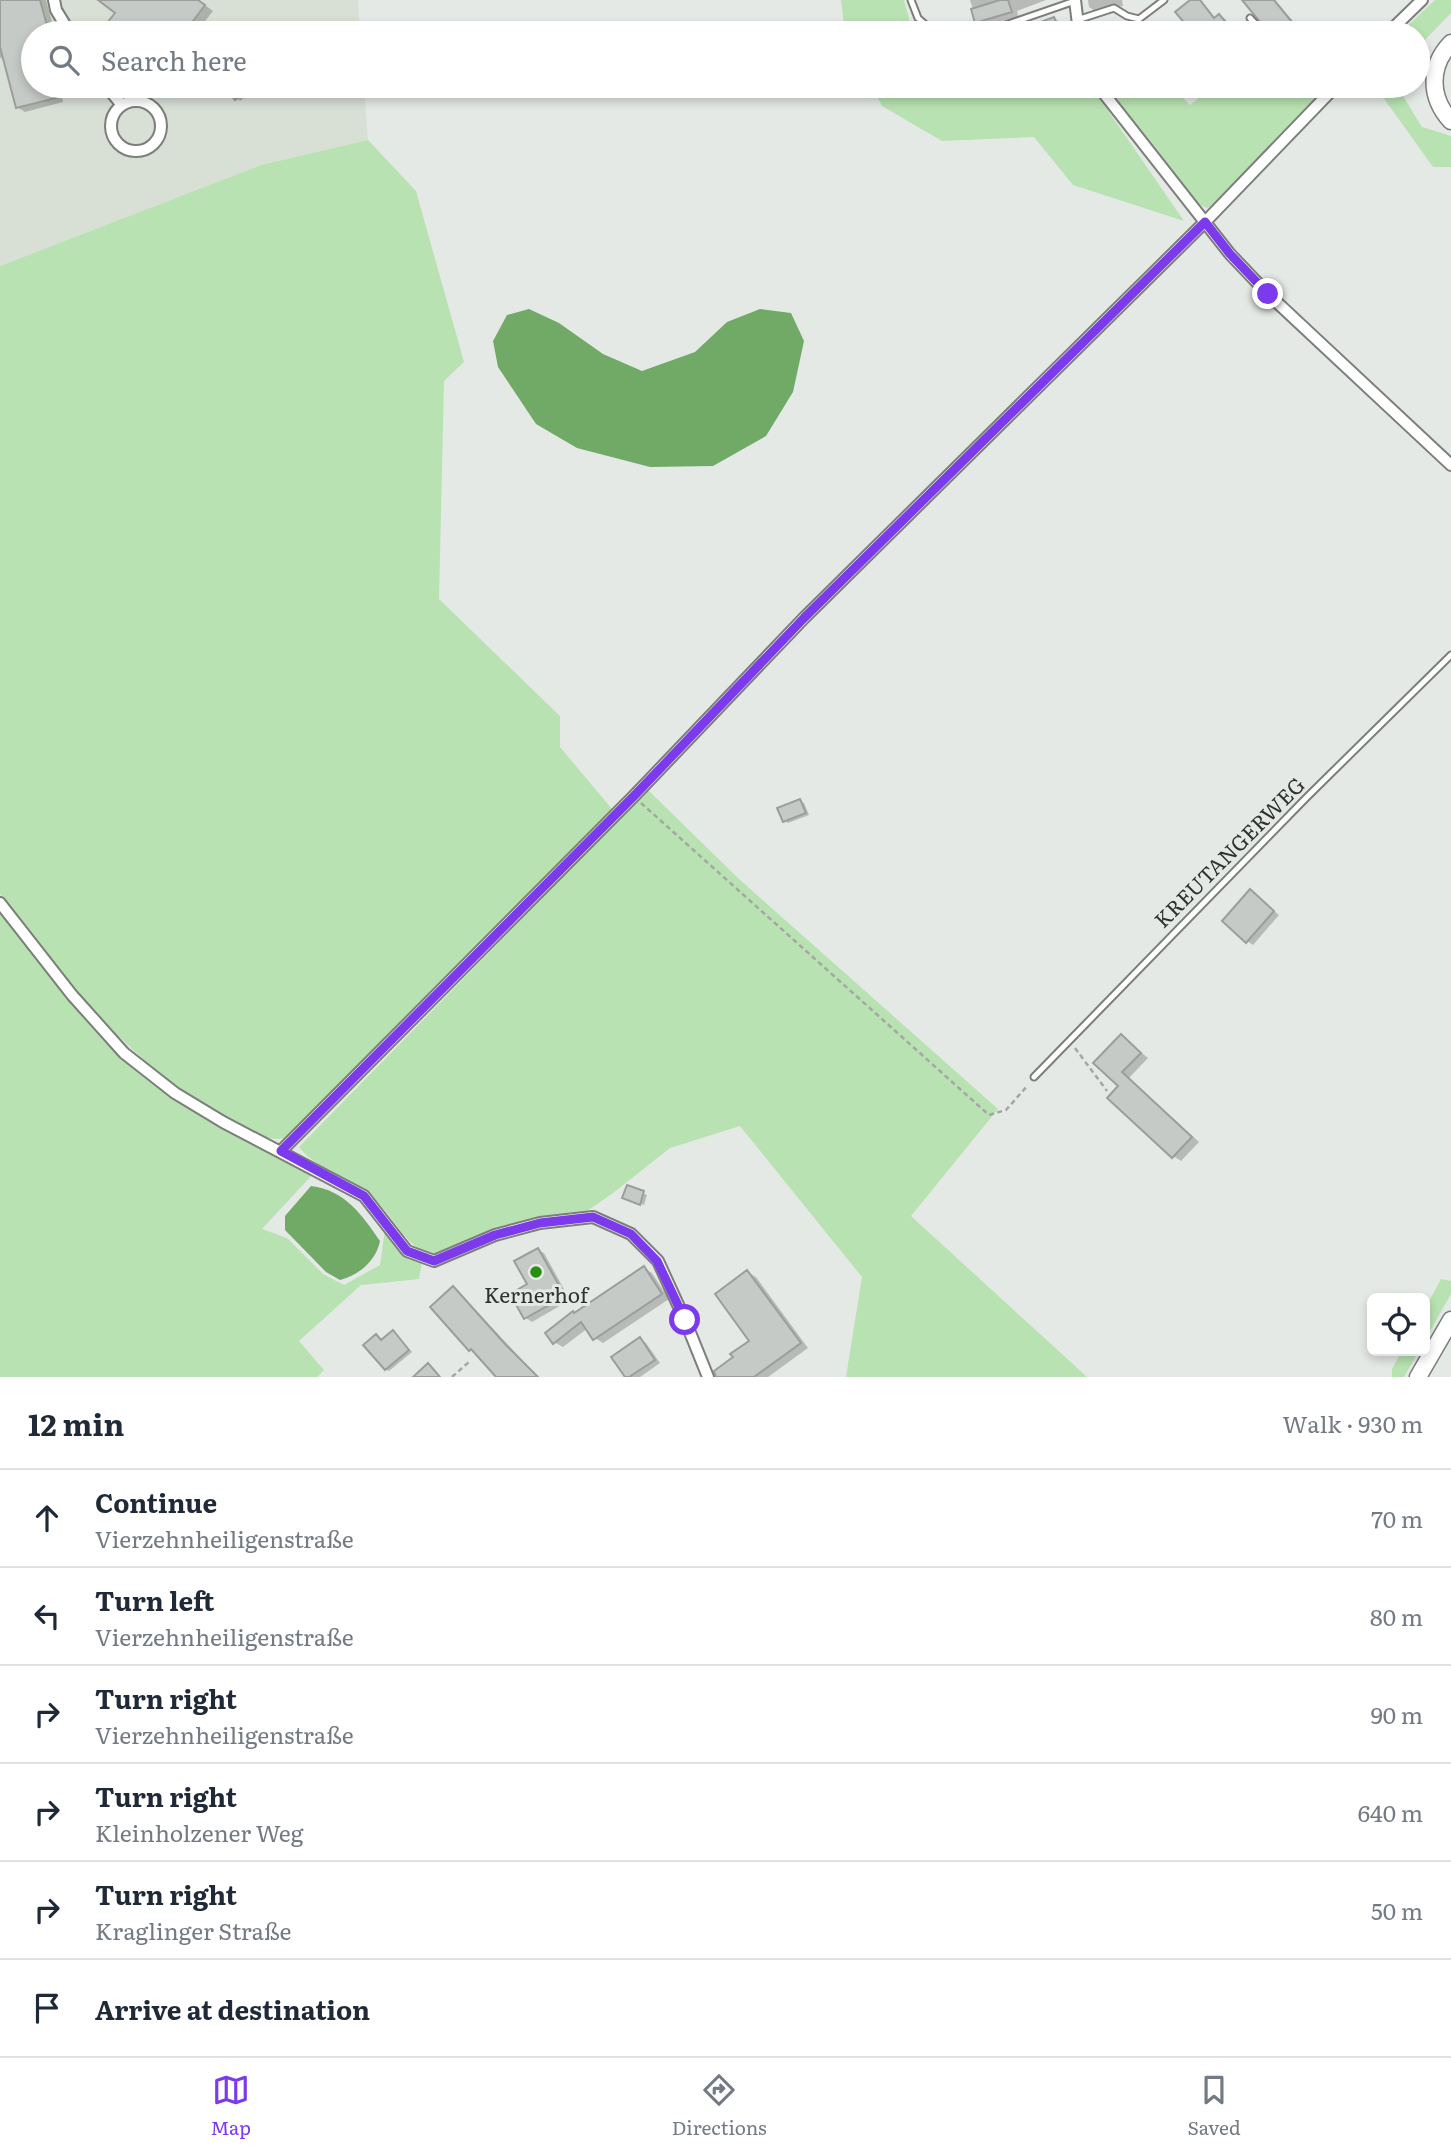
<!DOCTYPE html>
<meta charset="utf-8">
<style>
body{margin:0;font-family:Literata,serif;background:#f2f2f3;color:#1f2937}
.controls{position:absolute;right:21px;bottom:21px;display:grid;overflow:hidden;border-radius:10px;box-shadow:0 4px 10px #0003}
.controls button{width:63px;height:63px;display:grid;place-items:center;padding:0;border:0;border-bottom:2px solid #e0e1e3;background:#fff;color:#1f2937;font:35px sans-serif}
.stop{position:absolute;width:21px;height:21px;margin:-16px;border:5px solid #7c3aed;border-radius:50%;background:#fff}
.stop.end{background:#7c3aed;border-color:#fff;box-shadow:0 2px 7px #0008}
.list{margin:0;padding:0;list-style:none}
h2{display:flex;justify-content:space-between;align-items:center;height:91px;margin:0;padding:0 28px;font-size:30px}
h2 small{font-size:23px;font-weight:400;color:#747a83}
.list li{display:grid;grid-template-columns:46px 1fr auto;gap:21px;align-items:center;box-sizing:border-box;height:98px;padding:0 28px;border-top:2px solid #e0e1e3}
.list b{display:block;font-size:26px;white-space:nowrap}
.list p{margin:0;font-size:23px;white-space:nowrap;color:#747a83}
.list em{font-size:23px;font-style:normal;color:#747a83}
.icon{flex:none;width:38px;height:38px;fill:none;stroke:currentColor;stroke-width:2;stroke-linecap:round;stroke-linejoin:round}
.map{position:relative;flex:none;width:1451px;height:1377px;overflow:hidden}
.search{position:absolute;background:#fff;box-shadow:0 4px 10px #0003;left:21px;right:21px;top:21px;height:77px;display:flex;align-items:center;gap:18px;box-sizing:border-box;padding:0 24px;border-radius:38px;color:#747a83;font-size:26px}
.sheet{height:679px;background:#fff}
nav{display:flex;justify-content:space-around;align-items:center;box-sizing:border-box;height:98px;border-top:2px solid #e0e1e3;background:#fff;font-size:19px;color:#747a83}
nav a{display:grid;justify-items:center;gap:4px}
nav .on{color:#7c3aed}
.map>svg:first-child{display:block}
</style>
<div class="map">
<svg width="1451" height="1377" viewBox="0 0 1451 1377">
<rect width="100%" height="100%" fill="#e5e9e5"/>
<!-- built -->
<path fill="#d8e0d6" d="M 0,0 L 358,0 L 360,33 L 33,33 L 33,86 L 364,86 L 368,140 L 261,165 L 0,266 Z"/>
<!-- green -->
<path fill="#b8e2b1" d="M 841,0 L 904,0 L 913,33 L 845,33 Z
M 1435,0 L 1451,0 L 1451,13 L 1418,47 L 1418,33 L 1400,33 Z
M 872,86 L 927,86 L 929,93 L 963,86 L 1091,86 L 1184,221 L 1073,185 L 1034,137 L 942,141 L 882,106 Z
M 1101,86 L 1171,86 L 1190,105 L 1214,86 L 1310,86 L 1319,95 L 1316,105 L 1216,203 L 1207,208 L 1200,205 L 1113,104 Z
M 1375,86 L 1397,86 L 1422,127 L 1451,136 L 1451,167 L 1433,167 Z
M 368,140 L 416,191 L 464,362 L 444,381 L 439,599 L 560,716 L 560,747 L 612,809 L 287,1137 C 270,1144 252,1131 237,1123 C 132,1069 70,986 0,894 L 0,266 L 261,165 Z
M 648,790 L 739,879 L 998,1109 L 911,1216 L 1087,1377 L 846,1377 L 862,1277 L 740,1126 L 670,1148 L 613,1193 L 587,1211 L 540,1220 L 436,1256 C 407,1251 395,1217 374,1199 C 352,1179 316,1169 299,1147 Z
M 0,909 C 32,951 63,996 99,1036 C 156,1099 237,1137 313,1174 L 262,1229 L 287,1238 L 323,1274 L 344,1285 L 380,1265 L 385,1230 L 402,1255 L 422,1262 L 419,1279 L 361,1285 L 299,1341 L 324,1370 L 317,1377 L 0,1377 Z
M 1441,1279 L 1451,1281 L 1451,1294 L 1425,1340 L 1425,1309 Z
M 1402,1351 L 1419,1351 L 1404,1377 L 1392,1377 L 1392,1369 Z"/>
<!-- water -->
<path fill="#70aa66" d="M 529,309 L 559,323 L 603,354 L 642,371 L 695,352 L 727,322 L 760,309 L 791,313 L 804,341 L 793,392 L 766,436 L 713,466 L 650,467 L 577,448 L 536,424 L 498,367 L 493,341 L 507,315 Z
M 311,1186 C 345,1190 362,1215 380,1241 C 376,1261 359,1275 340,1280 L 326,1272 L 285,1230 L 285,1216 Z"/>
<!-- shadow -->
<path fill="#0003" d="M 0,0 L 46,0 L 55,33 L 33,33 L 33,86 L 59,86 L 63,102 L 25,112 L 17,107 L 4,57 L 0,58 Z
M 100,0 L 198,0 L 213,11 L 196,33 L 124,33 L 110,22 L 117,13 Z
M 970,0 L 1046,0 L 1017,11 L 1018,16 L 984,26 L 977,22 Z
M 1088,0 L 1122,0 L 1123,6 L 1095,11 L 1089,7 Z
M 1193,0 L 1202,1 L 1216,19 L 1219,16 L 1225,19 L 1236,33 L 1196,33 L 1178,12 Z
M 1244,0 L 1275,0 L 1303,33 L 1272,33 Z
M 1054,19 L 1061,22 L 1065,33 L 1016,33 Z
M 231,86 L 260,86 L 240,101 L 228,88 Z
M 800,801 L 804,803 L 809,815 L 788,823 L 785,821 Z
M 1250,891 L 1279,915 L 1253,945 L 1247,941 Z
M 1121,1036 L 1148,1058 L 1129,1078 L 1199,1142 L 1181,1161 L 1173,1156 L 1120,1086 Z
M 628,1187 L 647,1195 L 644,1205 L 628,1200 Z
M 538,1250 L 544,1253 L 570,1300 L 532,1322 L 526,1318 L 530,1285 Z
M 644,1268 L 652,1273 L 669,1299 L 603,1343 L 595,1338 L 588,1328 L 563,1347 L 554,1342 L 576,1314 Z
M 747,1272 L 756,1277 L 808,1348 L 768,1377 L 721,1377 L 751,1341 Z
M 453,1288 L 458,1291 L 538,1377 L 499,1377 L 470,1349 Z
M 396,1334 L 412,1352 L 389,1371 L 386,1369 L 376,1336 L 382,1341 Z
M 640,1339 L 646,1343 L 660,1363 L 640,1377 L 627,1377 Z"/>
<!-- building -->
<path fill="#c6cac6" stroke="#9b9e9b" stroke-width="2" d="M 0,0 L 40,0 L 49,33 L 33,33 L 33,86 L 53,86 L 56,98 L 16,108 L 0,47 Z
M 98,0 L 198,0 L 205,5 L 184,33 L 121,33 L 107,23 L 115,13 Z
M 1000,0 L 1008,0 L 1012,12 L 975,23 L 971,9 Z
M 1190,0 L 1200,0 L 1214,18 L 1219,14 L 1235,33 L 1193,33 L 1175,12 Z
M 1242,0 L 1274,0 L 1301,33 L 1269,33 Z
M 1054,17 L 1061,33 L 1014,33 L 1014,32 Z
M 224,86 L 254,86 L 235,100 Z
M 800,799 L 806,813 L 783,822 L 777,808 Z
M 1250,889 L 1274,911 L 1246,943 L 1222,921 Z
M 1121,1034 L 1141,1053 L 1122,1072 L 1192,1137 L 1172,1158 L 1107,1098 L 1118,1086 L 1093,1063 Z
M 627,1185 L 644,1191 L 640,1205 L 622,1198 Z
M 538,1248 L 565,1296 L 524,1319 L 510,1294 L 527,1284 L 514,1261 Z
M 644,1266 L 662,1294 L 593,1340 L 581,1322 L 553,1344 L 545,1333 L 573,1311 L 574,1313 Z
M 747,1270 L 801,1343 L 754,1377 L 716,1377 L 714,1371 L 733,1357 L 730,1354 L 749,1341 L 715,1294 Z
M 453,1286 L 505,1344 L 538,1377 L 496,1377 L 471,1349 L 469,1351 L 430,1307 Z
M 393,1330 L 409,1350 L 385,1370 L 363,1345 L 376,1334 L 381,1340 Z
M 640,1337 L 655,1360 L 629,1377 L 625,1377 L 611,1357 Z
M 428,1363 L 440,1377 L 413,1377 Z"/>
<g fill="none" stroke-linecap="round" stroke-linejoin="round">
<defs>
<path id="lane" d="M 911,0 L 918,18 L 935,33
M 1250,18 L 1264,33
M 1077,20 L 1114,8 L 1127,16 L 1139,19 L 1164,0
M 982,33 L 1075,1
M 1320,86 L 1328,93
M 1034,1077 L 1306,798 L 1451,655"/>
<path id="street" d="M 54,0 L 56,10 L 70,33
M 1075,0 L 1079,33
M 1388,33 L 1422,0
M 106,86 L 122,105
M 1098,86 L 1230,254 L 1268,294 L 1451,465
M111 126a25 25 0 1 1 50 0a25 25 0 1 1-50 0Z
M 0,903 L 72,995 L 124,1053 L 175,1093 L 223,1122 L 364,1196 L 407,1251 L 434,1261 L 495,1235 L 540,1223 L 593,1217 L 631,1234 L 658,1261 L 685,1320 L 708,1377
M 281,1151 L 634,796 L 804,618 L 1205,222 L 1336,86"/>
<path id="secondary" d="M 1451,43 C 1429,66 1429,97 1451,121
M 1418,1377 L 1451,1320"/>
</defs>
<!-- lane casing -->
<use href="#lane" stroke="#7b7e7a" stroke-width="9"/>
<!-- street casing -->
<use href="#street" stroke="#7b7e7a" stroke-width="14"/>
<!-- secondary casing -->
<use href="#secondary" stroke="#7b7e7a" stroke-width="19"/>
<!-- path -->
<path stroke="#a4a7a4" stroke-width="2.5" stroke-dasharray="5 3.5" stroke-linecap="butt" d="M 641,803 L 989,1115 L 1006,1110 L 1028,1085
M 1075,1048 L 1107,1091
M 452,1377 L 470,1361"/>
<!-- lane -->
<use href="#lane" stroke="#fff" stroke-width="5"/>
<!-- street -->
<use href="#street" stroke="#fff" stroke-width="10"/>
<!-- secondary -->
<use href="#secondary" stroke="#fff" stroke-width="16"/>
</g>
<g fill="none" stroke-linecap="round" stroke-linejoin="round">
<!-- route -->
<path stroke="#7c3aed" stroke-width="9" d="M 685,1320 L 657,1261 L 631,1234 L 593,1217 L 540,1223 L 495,1235 L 434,1261 L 407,1251 L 364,1196 L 281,1151 L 634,796 L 804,618 L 1205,222 L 1230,254 L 1268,294"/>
</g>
<!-- markers -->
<circle fill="#288f10" stroke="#e5e9e5" stroke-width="2.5" cx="536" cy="1272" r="7"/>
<g text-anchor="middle" stroke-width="6" stroke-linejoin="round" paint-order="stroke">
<!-- street labels -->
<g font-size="21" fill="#303230" stroke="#e5e9e5">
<text transform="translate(1230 853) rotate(-45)" y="7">KREUTANGERWEG</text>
</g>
<!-- poi labels -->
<g font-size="21" fill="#303230" stroke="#e5e9e5">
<text x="536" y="1303">Kernerhof</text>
</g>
</g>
</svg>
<div class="controls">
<button><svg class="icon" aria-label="locate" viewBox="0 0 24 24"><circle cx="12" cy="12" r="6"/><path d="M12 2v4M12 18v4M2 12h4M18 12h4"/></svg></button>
</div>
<div class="stop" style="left:685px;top:1320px"></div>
<div class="stop end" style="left:1268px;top:294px"></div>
<div class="search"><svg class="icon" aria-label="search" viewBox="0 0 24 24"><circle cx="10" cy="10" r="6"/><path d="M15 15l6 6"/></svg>Search here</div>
</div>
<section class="sheet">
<h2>12 min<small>Walk · 930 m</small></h2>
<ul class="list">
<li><svg class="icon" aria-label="ahead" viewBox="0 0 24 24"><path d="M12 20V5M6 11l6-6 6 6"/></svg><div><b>Continue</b><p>Vierzehnheiligenstraße</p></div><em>70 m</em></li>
<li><svg class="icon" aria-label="left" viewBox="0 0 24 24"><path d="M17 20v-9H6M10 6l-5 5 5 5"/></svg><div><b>Turn left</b><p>Vierzehnheiligenstraße</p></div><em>80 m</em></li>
<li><svg class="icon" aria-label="right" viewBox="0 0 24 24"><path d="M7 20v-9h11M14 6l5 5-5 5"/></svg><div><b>Turn right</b><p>Vierzehnheiligenstraße</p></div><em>90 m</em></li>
<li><svg class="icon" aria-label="right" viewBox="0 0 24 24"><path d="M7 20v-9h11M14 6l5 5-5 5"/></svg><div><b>Turn right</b><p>Kleinholzener Weg</p></div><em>640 m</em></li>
<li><svg class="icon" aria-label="right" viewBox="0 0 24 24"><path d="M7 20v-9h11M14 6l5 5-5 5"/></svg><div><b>Turn right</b><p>Kraglinger Straße</p></div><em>50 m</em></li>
<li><svg class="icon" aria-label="arrive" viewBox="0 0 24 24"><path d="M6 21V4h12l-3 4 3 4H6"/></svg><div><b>Arrive at destination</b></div></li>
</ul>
</section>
<nav>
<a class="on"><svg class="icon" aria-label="map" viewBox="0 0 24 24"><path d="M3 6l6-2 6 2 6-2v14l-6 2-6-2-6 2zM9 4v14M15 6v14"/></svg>Map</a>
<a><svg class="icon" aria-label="directions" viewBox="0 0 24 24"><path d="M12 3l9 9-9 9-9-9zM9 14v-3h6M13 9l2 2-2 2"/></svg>Directions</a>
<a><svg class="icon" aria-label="saved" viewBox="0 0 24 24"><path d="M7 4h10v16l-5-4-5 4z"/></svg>Saved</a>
</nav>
